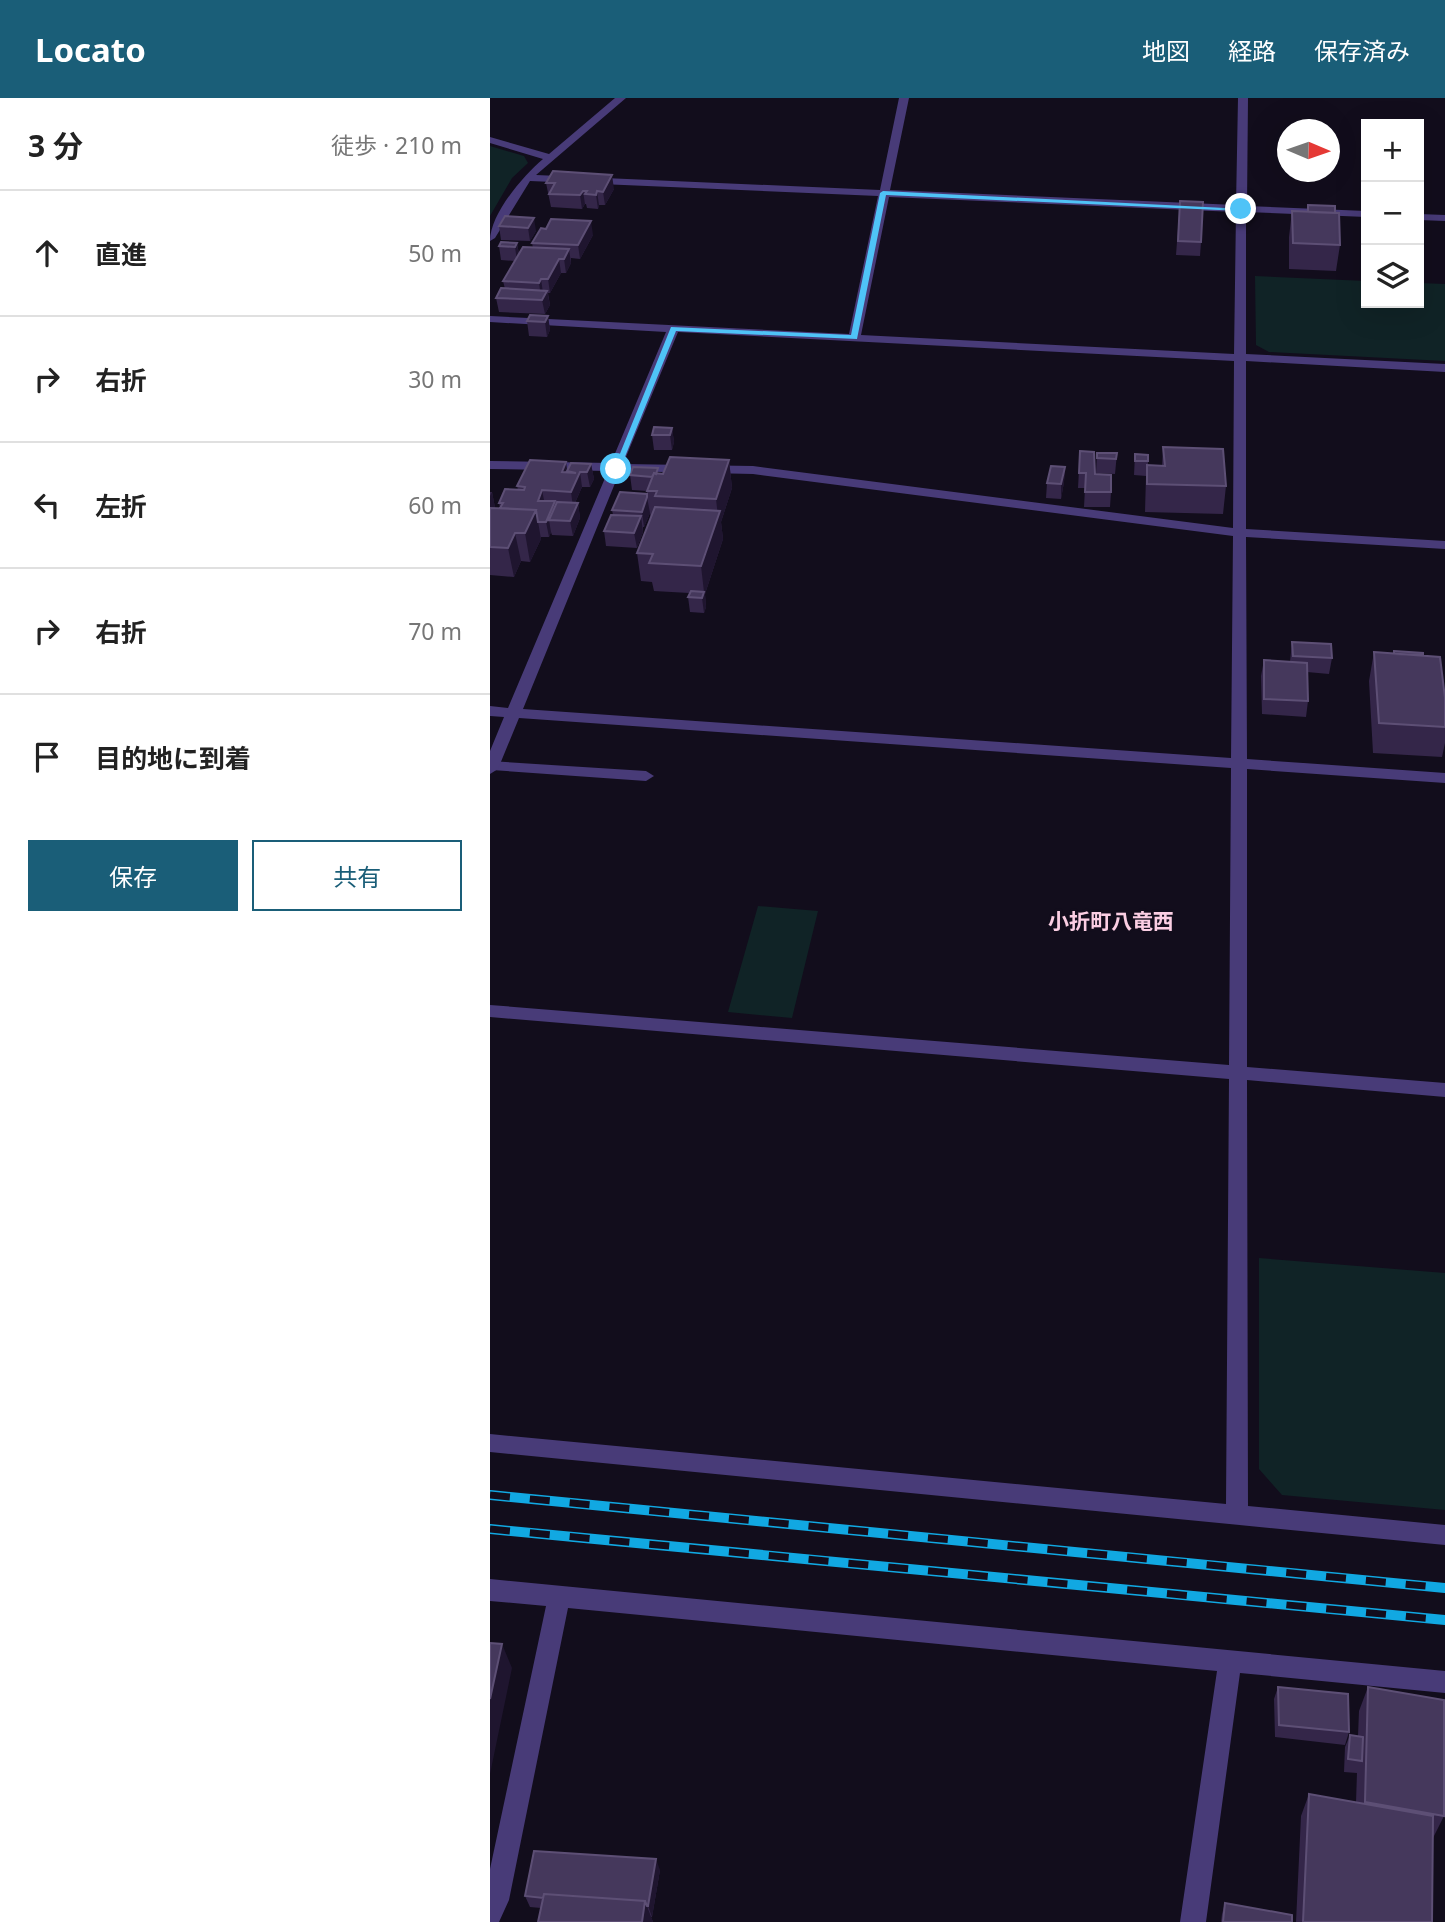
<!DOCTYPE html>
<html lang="ja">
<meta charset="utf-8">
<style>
body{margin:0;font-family:"Noto Sans","Noto Sans JP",sans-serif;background:#f2f2f2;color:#222}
.controls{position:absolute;right:21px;top:21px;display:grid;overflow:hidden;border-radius:0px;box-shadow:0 7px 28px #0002}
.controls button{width:63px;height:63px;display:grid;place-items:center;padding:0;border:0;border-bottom:2px solid #e0e0e0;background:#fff;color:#222;font:35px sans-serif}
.compass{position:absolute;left:787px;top:21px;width:63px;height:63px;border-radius:50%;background:#fff;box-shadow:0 7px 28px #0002;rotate:92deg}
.stop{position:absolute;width:21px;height:21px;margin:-16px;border:5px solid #4fc3f7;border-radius:50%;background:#fff}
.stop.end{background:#4fc3f7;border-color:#fff;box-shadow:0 2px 7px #0008}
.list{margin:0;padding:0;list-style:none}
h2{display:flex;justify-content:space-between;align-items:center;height:91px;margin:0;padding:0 28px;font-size:30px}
h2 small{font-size:23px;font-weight:400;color:#767676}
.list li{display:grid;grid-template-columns:46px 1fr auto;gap:21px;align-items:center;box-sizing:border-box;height:126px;padding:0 28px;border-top:2px solid #e0e0e0}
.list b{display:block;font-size:26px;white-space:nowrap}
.list em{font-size:23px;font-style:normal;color:#767676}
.actions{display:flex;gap:14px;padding:21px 28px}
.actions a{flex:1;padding:16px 0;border:2px solid #1a5e78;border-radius:0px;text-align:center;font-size:24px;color:#1a5e78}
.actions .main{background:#1a5e78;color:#fff}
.icon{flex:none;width:38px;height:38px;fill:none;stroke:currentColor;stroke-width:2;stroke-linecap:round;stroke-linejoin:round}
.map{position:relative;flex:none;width:955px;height:1824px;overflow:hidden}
header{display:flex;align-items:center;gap:42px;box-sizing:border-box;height:98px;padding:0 35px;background:#1a5e78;color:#fff}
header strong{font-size:33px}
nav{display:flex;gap:38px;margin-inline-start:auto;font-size:24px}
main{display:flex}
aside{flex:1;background:#fff}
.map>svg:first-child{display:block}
</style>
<header>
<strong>Locato</strong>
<nav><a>地図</a><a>経路</a><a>保存済み</a></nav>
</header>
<main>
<aside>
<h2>3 分<small>徒歩 · 210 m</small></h2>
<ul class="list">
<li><svg class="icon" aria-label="ahead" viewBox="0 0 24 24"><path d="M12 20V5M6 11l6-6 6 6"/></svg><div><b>直進</b></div><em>50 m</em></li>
<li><svg class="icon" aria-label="right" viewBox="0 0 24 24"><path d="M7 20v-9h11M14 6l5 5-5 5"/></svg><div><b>右折</b></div><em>30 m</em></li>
<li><svg class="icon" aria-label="left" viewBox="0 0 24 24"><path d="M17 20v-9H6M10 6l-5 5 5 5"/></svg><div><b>左折</b></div><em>60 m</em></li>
<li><svg class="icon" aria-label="right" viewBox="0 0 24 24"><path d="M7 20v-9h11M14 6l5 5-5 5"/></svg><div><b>右折</b></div><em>70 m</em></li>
<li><svg class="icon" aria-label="arrive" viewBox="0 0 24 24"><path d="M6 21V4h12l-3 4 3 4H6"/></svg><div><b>目的地に到着</b></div></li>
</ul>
<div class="actions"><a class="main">保存</a><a>共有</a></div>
</aside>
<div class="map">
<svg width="955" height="1824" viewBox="0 0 955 1824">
<rect width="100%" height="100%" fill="#120d1c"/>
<!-- green -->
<path fill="#102326" d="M 0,48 L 34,58 L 38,65 L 22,80 L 0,118 Z
M 765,178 L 876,183 L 876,205 L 929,205 L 929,185 L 955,186 L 955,263 L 779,254 L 766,247 Z
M 268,808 L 328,813 L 302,920 L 238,914 Z
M 769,1160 L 955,1175 L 955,1412 L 792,1397 L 769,1371 Z"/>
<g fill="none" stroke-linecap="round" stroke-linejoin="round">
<!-- service -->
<path fill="#483b78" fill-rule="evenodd" d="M 0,663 L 156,673 L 164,678 L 156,683 L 2,672 Z"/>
<!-- minor -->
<path fill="#483b78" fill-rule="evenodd" d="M 125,0 L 136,0 L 46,77 L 390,92 L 409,0 L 419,0 L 400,92 L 746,107 L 748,0 L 758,0 L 757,108 L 876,113 L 876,119 L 756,114 L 756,256 L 955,266 L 955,274 L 756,263 L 756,431 L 955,443 L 955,451 L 756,439 L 757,661 L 955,675 L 955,685 L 757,671 L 757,969 L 955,985 L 955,999 L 757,982 L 758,1408 L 955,1427 L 955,1447 L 0,1354 L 0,1336 L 736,1406 L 739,981 L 0,919 L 0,907 L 739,967 L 741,670 L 29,620 L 8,671 L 0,676 L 0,653 L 14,619 L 0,618 L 0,608 L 18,610 L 118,373 L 0,371 L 0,363 L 121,365 L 176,234 L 0,224 L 0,218 L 359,236 L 388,98 L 40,83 L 5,140 L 0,143 C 0,116 33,78 53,61 L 0,45 L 0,39 L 59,56 ZM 399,99 L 746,114 L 744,256 L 371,237 ZM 188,234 L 744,263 L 743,430 L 263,368 L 133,366 ZM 130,373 L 263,376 L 743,438 L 741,660 L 33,611 Z
M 929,116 L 955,117 L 955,123 L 929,122 Z
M 0,1481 L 955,1573 L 955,1595 L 750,1575 L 716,1824 L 690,1824 L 727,1573 L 78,1510 L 19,1802 L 9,1824 L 0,1824 L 0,1771 L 56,1508 L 0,1503 Z"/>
<defs>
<path id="rail" d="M 0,1397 L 955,1490
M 0,1431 L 955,1522"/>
</defs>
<!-- rail casing -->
<use href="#rail" stroke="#11a8e2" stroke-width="10"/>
<!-- rail -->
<use href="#rail" stroke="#120d1c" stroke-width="7" stroke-dasharray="20" stroke-linecap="butt"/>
</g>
<!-- wall -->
<path fill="#342649" d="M 56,85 L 124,91 L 115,107 L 109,107 L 108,111 L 97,110 L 96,106 L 95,106 L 92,111 L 61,109 Z
M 690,103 L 711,144 L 710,158 L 686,157 Z
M 818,107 L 850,147 L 846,173 L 799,171 L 799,139 L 802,113 L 817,114 Z
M 15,118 L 46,133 L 40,143 L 11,142 L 9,128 Z
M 103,137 L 90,161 L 81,160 L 81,165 L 76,175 L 71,175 L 60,195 L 58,195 L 60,207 L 55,216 L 9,214 L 6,200 L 15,191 L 13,183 L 25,163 L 11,162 L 9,148 L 27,145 L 29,156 L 43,150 L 42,145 Z
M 58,218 L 60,232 L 57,239 L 39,238 L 37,223 Z
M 182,330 L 184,344 L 182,352 L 164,352 L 162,337 Z
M 673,349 L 736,388 L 733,416 L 655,414 L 656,378 L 644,377 L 645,356 L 658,363 L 658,367 L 672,368 Z
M 590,353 L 605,376 L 621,394 L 620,409 L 594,409 L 595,390 L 588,390 Z
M 607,355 L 627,355 L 625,376 L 606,375 Z
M 239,362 L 242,390 L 231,424 L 233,441 L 215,496 L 216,509 L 214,515 L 200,514 L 198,499 L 199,495 L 164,493 L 162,484 L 151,483 L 147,455 L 161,421 L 160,415 L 154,429 L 153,429 L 153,434 L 147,450 L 116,448 L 114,433 L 123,417 L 122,412 L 157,396 L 157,393 L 142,392 L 140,377 L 173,376 Z
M 76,364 L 77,373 L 101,366 L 104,381 L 100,389 L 92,389 L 85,405 L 88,405 L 90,420 L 83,438 L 62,437 L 61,434 L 59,439 L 51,439 L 51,441 L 40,464 L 31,463 L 24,479 L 0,477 L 0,394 L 2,394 L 5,410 L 10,410 L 9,405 L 28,392 L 27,388 Z
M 575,369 L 574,384 L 571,401 L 556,400 L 557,385 Z
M 802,544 L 842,560 L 839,576 L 817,574 L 818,603 L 816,619 L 772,616 L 771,578 L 774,562 L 800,564 Z
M 904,553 L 933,557 L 955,600 L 955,645 L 952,659 L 883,655 L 879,583 L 884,554 L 903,556 Z
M 788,1589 L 859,1634 L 855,1647 L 785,1639 L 784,1601 Z
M 878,1589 L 954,1631 L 955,1628 L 954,1718 L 943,1740 L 942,1824 L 806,1824 L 811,1718 L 819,1696 L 866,1705 L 867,1674 L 867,1675 L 854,1674 L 855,1649 L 860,1637 L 868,1638 L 869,1613 Z
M 170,1772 L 162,1819 L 161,1819 L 163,1824 L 48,1824 L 51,1810 L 40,1809 L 35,1798 Z
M 735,1805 L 802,1824 L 731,1824 L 732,1816 Z"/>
<!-- shaded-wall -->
<path fill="#1f152f" d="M 122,77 L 124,91 L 115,107 L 113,94 Z
M 93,93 L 95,106 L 92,111 L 90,97 Z
M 107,93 L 109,107 L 108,111 L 106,97 Z
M 44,120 L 46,133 L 40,143 L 38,130 Z
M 101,123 L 103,137 L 90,161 L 88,147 Z
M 27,145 L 29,159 L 27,163 L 25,149 Z
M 79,151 L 81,165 L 76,175 L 74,161 Z
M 69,161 L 71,175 L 60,195 L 58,181 Z
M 51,181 L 53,195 L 51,199 L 49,185 Z
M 57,193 L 60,207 L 55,216 L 52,202 Z
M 58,218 L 60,232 L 57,239 L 55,224 Z
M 182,330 L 184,344 L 182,352 L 180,337 Z
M 239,362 L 242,390 L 231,424 L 233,441 L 215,496 L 216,509 L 214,515 L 212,500 L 214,494 L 211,468 L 228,419 L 226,401 Z
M 76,364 L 78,380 L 72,374 Z
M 101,366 L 104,381 L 100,389 L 97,374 Z
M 575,369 L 574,384 L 571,401 L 571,386 Z
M 90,374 L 92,389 L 83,409 L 81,394 Z
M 52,392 L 55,407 L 48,403 Z
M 2,394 L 5,409 L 0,419 L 0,398 Z
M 157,399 L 160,415 L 154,429 L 152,414 Z
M 65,403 L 68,418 L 59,422 L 61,434 L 59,439 L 56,424 Z
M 88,405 L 90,420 L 83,438 L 80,423 Z
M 46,412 L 51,441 L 40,464 L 35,435 Z
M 151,418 L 153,434 L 147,450 L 144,435 Z
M 25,435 L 31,463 L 24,479 L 18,450 Z
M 12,1546 L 22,1570 L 0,1676 L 0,1601 Z
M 166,1761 L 170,1772 L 162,1819 L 158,1808 Z
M 155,1803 L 163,1824 L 152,1824 Z"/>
<!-- building -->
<path fill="#45385c" stroke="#5d4f75" stroke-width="2" d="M 63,73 L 122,77 L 113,94 L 107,93 L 106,97 L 95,96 L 97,93 L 93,93 L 90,97 L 59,96 L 65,85 L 56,85 Z
M 690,103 L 713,104 L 711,144 L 688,143 Z
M 818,107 L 845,108 L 845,115 L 818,114 Z
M 802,113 L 849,115 L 850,147 L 803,145 Z
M 15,118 L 44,120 L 38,130 L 9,128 Z
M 61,121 L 101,123 L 88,147 L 42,145 L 51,130 L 56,131 Z
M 11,144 L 27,145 L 25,149 L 9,148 Z
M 33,149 L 79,151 L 74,161 L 69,161 L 58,181 L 51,181 L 49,185 L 13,183 Z
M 11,190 L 57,193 L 52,202 L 6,200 Z
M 40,217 L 58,218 L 55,224 L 37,223 Z
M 164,329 L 182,330 L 180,337 L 162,337 Z
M 673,349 L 733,351 L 736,388 L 657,386 L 657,367 L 675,368 Z
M 590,353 L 604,354 L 605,376 L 621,377 L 621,394 L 595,394 L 596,375 L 589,375 Z
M 607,355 L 627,355 L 626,361 L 607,360 Z
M 645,356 L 658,357 L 658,363 L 645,363 Z
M 180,359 L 239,362 L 226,401 L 165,398 L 167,393 L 157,393 L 164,375 L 173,376 Z
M 40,362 L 76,364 L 72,374 L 86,375 L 77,373 L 81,365 L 101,366 L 97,374 L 90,374 L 81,394 L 52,392 L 48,403 L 65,403 L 56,424 L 48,424 L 46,412 L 10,410 L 13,405 L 9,405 L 15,391 L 34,392 L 35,389 L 27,388 Z
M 561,368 L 575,369 L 571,386 L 557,385 Z
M 143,369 L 168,370 L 166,376 L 164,375 L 162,379 L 140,377 Z
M 130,394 L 157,396 L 157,399 L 152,414 L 122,412 Z
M 67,404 L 88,405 L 80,423 L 59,422 Z
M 165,409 L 230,413 L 211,468 L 159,465 L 163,456 L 147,455 Z
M 0,410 L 46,412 L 35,435 L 25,435 L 18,450 L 0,449 Z
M 121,417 L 151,418 L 144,435 L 114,433 Z
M 201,493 L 214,494 L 212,500 L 198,499 Z
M 802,544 L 841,546 L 842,560 L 803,558 Z
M 904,553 L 933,555 L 933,557 L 904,556 Z
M 884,554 L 950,559 L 955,600 L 955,629 L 889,625 Z
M 774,562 L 817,565 L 818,603 L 774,601 Z
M 0,1545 L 12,1546 L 0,1601 Z
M 788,1589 L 858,1596 L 859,1634 L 789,1627 Z
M 878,1589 L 954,1602 L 954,1718 L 875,1704 Z
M 860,1637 L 873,1639 L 872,1663 L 858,1661 Z
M 819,1696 L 943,1718 L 942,1824 L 813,1824 Z
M 44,1753 L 166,1761 L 158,1808 L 157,1808 L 155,1803 L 54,1796 L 53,1800 L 35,1798 Z
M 54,1796 L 155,1803 L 152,1824 L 48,1824 Z
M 735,1805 L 802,1817 L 802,1824 L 733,1824 Z"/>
<!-- route -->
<path fill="#4fc3f7" d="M 393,93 L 755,111 L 751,113 L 396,97 L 367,241 L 186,233 L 130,371 L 123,373 L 181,229 L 361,237 L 390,95 Z"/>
<g text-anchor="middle" stroke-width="5" stroke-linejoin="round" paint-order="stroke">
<!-- quarter labels -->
<g font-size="21" font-weight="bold" fill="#fbcee3" stroke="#120d1c">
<text x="621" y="831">小折町八竜西</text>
</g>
</g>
</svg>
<div class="controls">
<button>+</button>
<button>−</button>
<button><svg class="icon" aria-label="layers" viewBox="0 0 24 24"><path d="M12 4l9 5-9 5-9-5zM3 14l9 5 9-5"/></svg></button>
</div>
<svg class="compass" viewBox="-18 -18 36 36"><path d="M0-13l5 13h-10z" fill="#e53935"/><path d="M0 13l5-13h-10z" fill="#767676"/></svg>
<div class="stop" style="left:126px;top:371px"></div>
<div class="stop end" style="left:751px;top:111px"></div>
</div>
</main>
